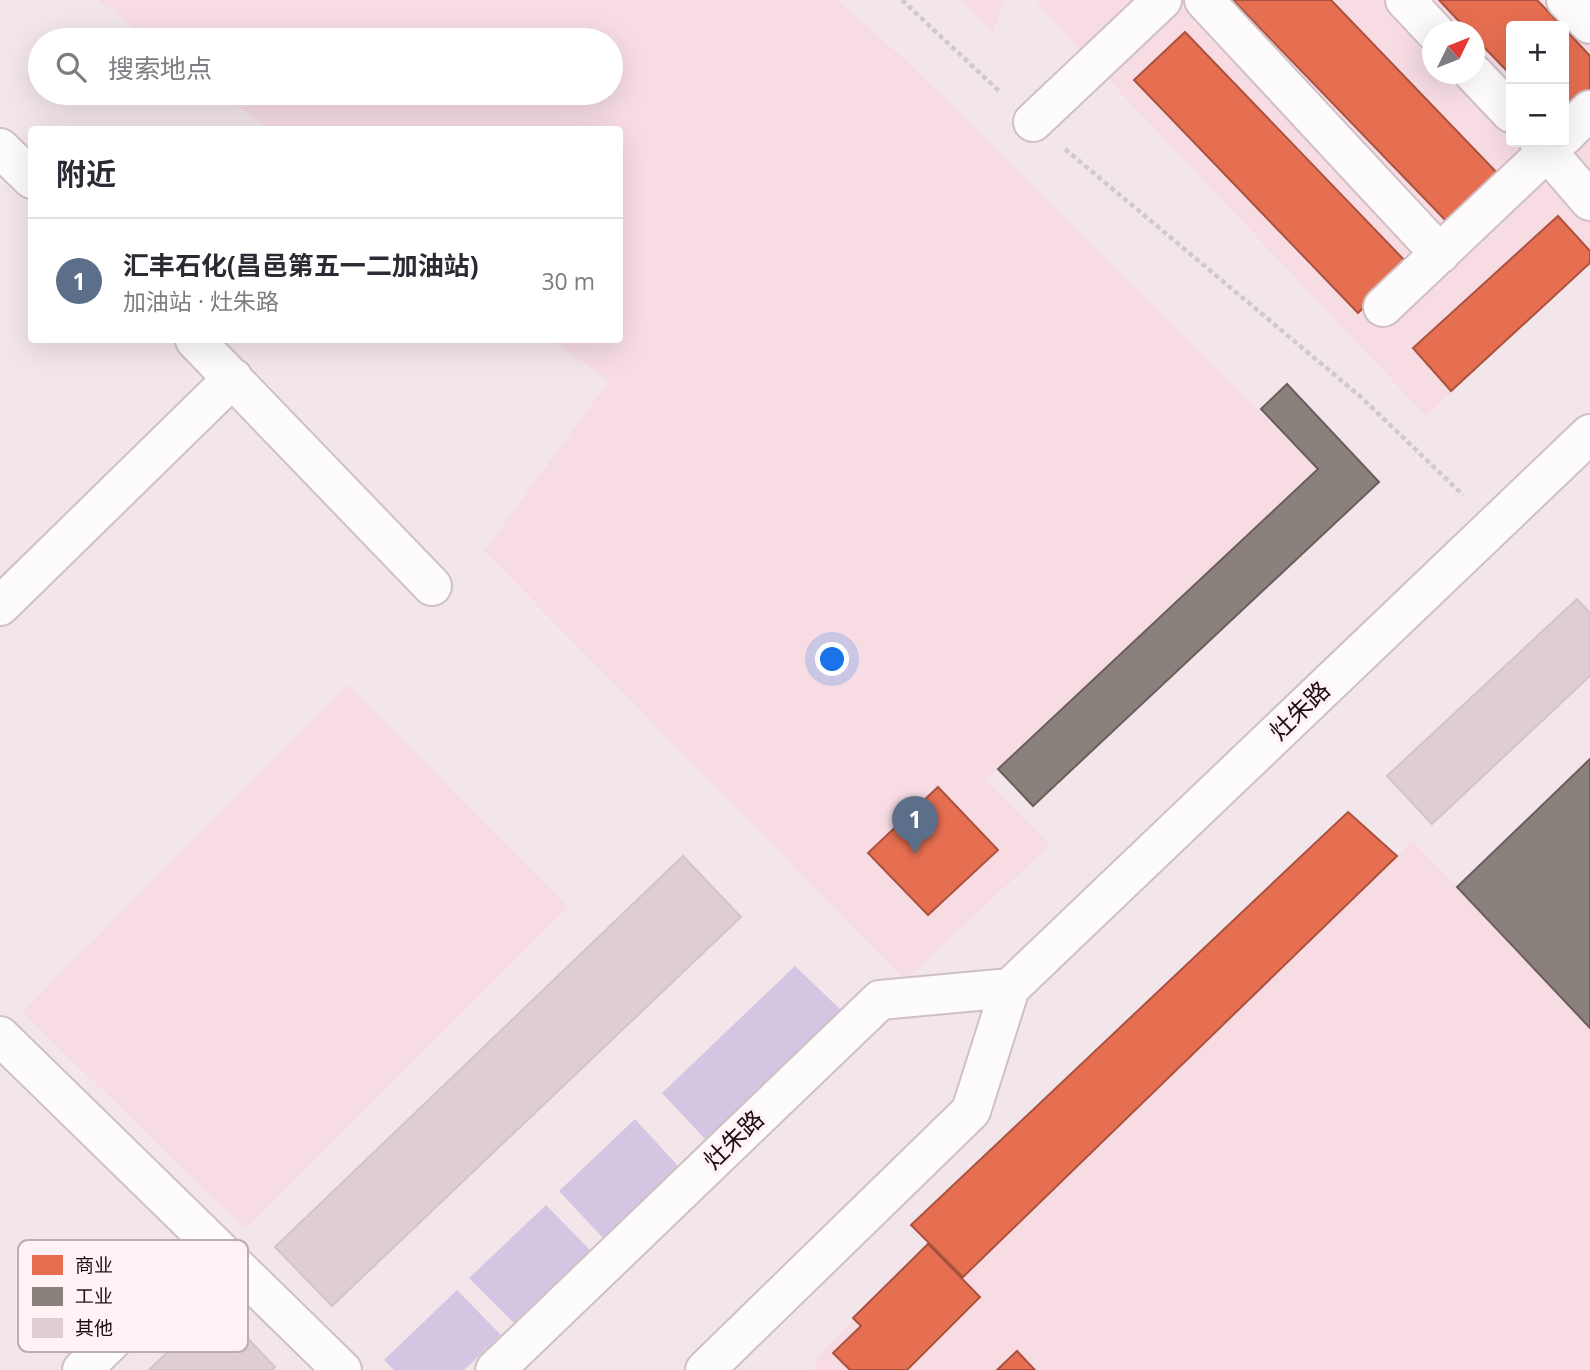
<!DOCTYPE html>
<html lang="zh">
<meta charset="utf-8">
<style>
body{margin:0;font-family:"Open Sans","Noto Sans SC",sans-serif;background:#f7f7f7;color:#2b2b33}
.controls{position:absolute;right:21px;top:21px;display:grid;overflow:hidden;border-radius:7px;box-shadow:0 7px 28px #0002}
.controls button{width:63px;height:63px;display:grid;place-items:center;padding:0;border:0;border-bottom:2px solid #e1e1e2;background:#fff;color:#2b2b33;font:35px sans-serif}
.compass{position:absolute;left:1422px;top:21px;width:63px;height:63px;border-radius:50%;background:#fff;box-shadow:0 7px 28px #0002;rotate:47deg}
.you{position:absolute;left:833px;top:660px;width:24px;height:24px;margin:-18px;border:5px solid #fff;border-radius:50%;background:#1a73e8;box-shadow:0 0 0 10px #1a73e833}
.badge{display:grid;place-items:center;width:46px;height:46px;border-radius:50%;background:#6a595f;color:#fff;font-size:23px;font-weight:700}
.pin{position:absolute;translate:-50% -58px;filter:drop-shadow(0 2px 4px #0008)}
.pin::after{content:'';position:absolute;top:37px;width:24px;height:21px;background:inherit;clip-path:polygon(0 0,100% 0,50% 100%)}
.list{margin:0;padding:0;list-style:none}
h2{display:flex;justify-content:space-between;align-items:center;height:91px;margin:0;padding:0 28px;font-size:30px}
h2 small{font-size:23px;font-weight:400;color:#7c7c81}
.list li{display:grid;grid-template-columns:46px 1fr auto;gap:21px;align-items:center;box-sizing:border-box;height:126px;padding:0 28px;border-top:2px solid #e1e1e2}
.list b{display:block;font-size:26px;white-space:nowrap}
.list p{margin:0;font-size:23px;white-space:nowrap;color:#7c7c81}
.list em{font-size:23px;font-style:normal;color:#7c7c81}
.icon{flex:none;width:38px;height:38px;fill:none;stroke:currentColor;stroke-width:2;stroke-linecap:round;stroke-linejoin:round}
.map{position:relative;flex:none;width:1590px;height:1370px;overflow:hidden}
.search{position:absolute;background:#fff;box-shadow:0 7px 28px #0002;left:28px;top:28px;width:595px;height:77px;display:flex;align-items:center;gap:18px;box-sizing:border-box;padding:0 24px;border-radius:38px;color:#7c7c81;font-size:26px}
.panel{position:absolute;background:#fff;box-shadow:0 7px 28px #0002;left:28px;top:126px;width:595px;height:217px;border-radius:7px}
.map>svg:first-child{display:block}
</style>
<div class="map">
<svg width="1590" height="1370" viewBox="0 0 1590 1370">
<rect width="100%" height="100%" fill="#f3e6ea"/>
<!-- built -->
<path fill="#f7dce4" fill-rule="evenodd" d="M 98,0 L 837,0 L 911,65 L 1318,469 L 986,780 L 1050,845 L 905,980 L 484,551 L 609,381 L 551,340 L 620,340 L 620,130 L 268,129 L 220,93 L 611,93 L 611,40 L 151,40 Z
M 961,0 L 1005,0 L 993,32 Z
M 1041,0 L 1590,0 L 1590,263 L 1426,416 L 1037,4 ZM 1511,26 L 1564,26 L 1564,142 L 1511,142 ZM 1432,32 L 1474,32 L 1474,74 L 1432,74 Z
M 348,685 L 568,907 L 245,1229 L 22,1012 Z
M 1590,759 L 1590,1370 L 814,1370 L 817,1357 L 928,1244 L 963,1277 L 1412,841 L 1457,887 Z"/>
<!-- green -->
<path fill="#d4c6e3" d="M 795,966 L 842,1011 L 706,1140 L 662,1093 Z
M 635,1119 L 678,1166 L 603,1238 L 559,1191 Z
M 546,1205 L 590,1250 L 514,1323 L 469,1278 Z
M 457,1290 L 501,1335 L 464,1370 L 394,1370 L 384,1360 Z"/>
<!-- shops -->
<path fill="#e76f51" stroke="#ab523f" stroke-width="2" d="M 1233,0 L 1331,0 L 1501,177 L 1451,226 Z
M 1439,0 L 1537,0 L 1562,26 L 1511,26 L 1511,75 L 1474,37 L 1474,32 L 1469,32 Z
M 1564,28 L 1590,56 L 1590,89 L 1564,113 Z
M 1185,32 L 1408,264 L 1358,313 L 1134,80 Z
M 1558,216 L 1590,251 L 1590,263 L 1451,391 L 1413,348 Z
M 938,787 L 998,850 L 928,915 L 868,853 Z
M 1348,812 L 1397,856 L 963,1277 L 911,1225 Z
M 928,1244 L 980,1297 L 907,1370 L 850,1370 L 833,1353 L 861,1326 L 853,1318 Z
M 1017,1351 L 1035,1370 L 997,1370 Z"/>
<!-- industry -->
<path fill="#8a817c" stroke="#6a5e5d" stroke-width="2" d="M 1287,384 L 1379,482 L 1033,806 L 998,769 L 1318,469 L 1261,409 Z
M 1590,759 L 1590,1028 L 1457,887 Z"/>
<!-- building -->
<path fill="#decdd2" stroke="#d4c3c8" stroke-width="2" d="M 1577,599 L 1590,613 L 1590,676 L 1432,824 L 1387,776 Z
M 683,856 L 741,917 L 332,1306 L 275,1247 Z
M 216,1305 L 275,1367 L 272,1370 L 149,1370 Z"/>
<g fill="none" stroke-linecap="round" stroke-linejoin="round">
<defs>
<path id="minor" d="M 1204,0 L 1440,254
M 1405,0 L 1435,32
M 1566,0 L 1590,24
M 1474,74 L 1511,113
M 1033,122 L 1162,0
M 1564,136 L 1590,110
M 1539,142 L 1590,201
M 0,148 L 32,179
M 1383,307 L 1557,142
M 195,340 L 432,586
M 0,606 L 233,378
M 0,1036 L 342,1370
M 82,1370 L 211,1243"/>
<path id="major" d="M 1010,988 L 1590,434
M 495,1370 L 880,1000 L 1010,988 L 971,1111 L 705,1370"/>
</defs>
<!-- minor casing -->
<use href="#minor" stroke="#cfc0c4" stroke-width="42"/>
<!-- major casing -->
<use href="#major" stroke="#cfc0c4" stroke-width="42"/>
<!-- path -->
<path stroke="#cfcacb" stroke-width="4.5" stroke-dasharray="5 3.5" stroke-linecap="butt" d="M 902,0 L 1001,93
M 1065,149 L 1361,397 L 1463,495"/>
<!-- minor -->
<use href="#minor" stroke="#fdfbfc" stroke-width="38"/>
<!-- major -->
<use href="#major" stroke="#fdfbfc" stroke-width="38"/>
</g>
<g text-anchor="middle" stroke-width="7" stroke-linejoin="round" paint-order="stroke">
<!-- street labels -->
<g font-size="24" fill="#200d14" stroke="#fef2f5">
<text transform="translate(1300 711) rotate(-44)" y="8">灶朱路</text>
<text transform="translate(734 1140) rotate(-44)" y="8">灶朱路</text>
</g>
</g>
<!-- legend -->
<rect x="18" y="1240" width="230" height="112" rx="10" fill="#fef2f5" stroke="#bbadb2" stroke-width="2"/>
<rect x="32" y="1255" width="31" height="20" fill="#e76f51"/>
<rect x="32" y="1287" width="31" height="19" fill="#8a817c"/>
<rect x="32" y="1318" width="31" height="20" fill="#decdd2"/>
<g font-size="19" fill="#200d14">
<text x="75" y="1272">商业</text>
<text x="75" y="1303">工业</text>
<text x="75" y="1335">其他</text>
</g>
</svg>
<div class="controls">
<button>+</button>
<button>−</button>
</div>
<svg class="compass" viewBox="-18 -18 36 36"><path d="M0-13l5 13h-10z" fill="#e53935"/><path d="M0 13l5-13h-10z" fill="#7c7c81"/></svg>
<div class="you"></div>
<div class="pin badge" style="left:915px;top:854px;background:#5c6f8a">1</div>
<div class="search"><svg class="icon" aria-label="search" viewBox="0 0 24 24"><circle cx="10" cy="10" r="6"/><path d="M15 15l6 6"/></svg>搜索地点</div>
<section class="panel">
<h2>附近<small></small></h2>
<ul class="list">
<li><span class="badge" style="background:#5c6f8a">1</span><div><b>汇丰石化(昌邑第五一二加油站)</b><p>加油站 · 灶朱路</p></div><em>30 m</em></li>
</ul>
</section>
</div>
